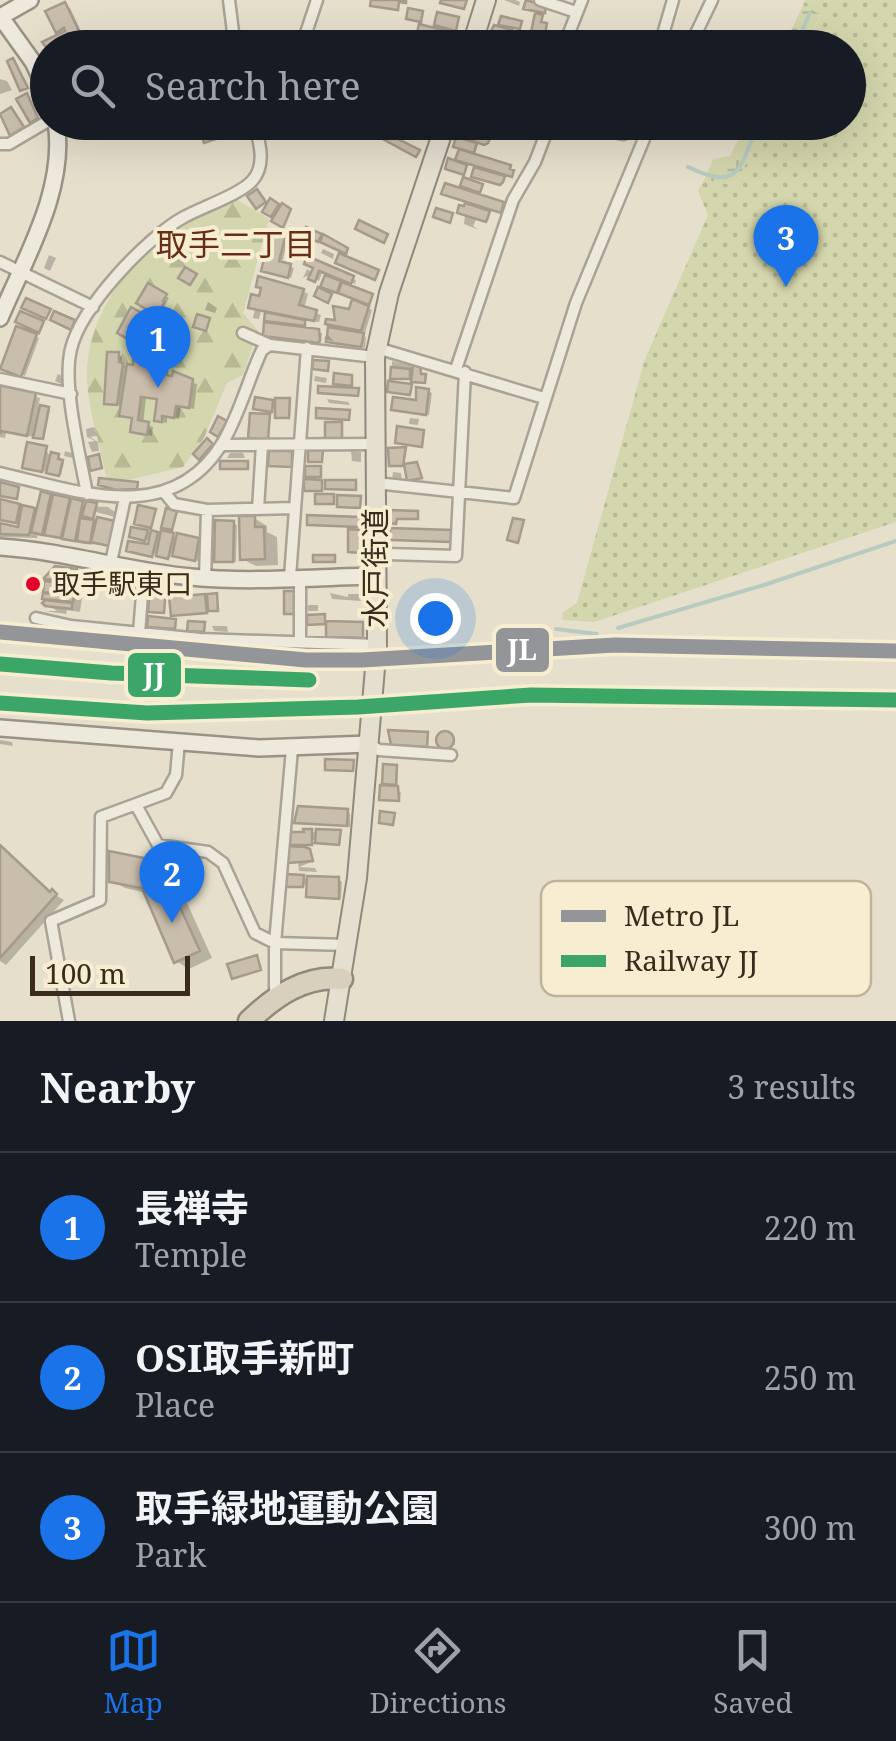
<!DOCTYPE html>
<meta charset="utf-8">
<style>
body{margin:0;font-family:"Noto Serif","Noto Sans JP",serif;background:#20242c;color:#f1f3f6}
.scale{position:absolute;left:30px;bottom:25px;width:160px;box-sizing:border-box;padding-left:10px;border:5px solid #392c1c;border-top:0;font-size:28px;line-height:35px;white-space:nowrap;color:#392c1c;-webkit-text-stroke:8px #f7eed1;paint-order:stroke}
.you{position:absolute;left:435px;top:618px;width:35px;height:35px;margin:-25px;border:8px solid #fff;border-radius:50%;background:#1a73e8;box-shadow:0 0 0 15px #1a73e833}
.badge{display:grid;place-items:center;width:65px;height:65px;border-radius:50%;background:#1a73e8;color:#fff;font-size:32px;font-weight:700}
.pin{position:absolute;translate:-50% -82px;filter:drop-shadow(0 2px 5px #0008)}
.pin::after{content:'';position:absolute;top:52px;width:35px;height:30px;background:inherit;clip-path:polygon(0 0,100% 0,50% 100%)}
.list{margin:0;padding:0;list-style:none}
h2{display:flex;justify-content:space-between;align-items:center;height:130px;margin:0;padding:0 40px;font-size:42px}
h2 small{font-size:32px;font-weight:400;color:#9ea1a6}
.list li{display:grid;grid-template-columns:65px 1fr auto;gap:30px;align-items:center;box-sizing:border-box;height:150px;padding:0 40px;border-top:2px solid #363941}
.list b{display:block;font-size:38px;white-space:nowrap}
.list p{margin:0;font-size:32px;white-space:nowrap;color:#9ea1a6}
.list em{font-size:32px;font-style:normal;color:#9ea1a6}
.icon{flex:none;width:55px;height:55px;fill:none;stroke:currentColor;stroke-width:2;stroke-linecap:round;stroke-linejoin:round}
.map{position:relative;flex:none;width:896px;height:1021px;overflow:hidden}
.search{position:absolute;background:#171b24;box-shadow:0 10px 40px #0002;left:30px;right:30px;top:30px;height:110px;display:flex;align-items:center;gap:25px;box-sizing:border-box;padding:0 35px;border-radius:55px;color:#9ea1a6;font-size:38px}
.sheet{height:580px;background:#171b24}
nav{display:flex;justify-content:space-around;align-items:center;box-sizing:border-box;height:140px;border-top:2px solid #363941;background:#171b24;font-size:28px;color:#9ea1a6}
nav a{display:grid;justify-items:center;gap:5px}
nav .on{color:#1a73e8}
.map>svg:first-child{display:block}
</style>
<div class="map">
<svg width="896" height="1021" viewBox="0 0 896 1021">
<defs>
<pattern id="forest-firs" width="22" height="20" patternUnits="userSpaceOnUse" patternTransform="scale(2.5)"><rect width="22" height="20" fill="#d4d6ad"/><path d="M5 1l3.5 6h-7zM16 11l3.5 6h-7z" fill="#b7b894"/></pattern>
<pattern id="wetland-marsh" width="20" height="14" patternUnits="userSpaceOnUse" patternTransform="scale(2.5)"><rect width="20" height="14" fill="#d4d6ad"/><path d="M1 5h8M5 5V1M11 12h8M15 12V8" fill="none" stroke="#b7b894"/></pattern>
<pattern id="park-dots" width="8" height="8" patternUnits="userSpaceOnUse" patternTransform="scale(2.5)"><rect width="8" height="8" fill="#d4d6ad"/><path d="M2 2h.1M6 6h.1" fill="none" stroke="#b7b894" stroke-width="1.8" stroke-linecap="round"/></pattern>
</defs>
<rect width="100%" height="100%" fill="#e6dfcc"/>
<!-- forest -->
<path fill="url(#forest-firs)" d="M 233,197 L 269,219 L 243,313 L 258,331 L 243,375 L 227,383 L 204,438 L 183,467 L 128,480 L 112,480 L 106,476 C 100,444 88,410 87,378 C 85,320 130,255 179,226 C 196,216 215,208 233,197 Z"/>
<!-- wetland -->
<path fill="url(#wetland-marsh)" d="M 803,5 L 821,14 L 804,47 L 783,48 Z
M 747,123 L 767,123 L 738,179 L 727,184 L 704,180 L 713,159 L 730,156 Z"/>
<!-- park -->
<path fill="url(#park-dots)" d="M 805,0 L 896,0 L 896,522 L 594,622 L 562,620 L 563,612 L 577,603 L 645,359 L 708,215 L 698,191 L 704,180 L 727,184 L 738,179 L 767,123 L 848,122 L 848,48 L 804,47 L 821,15 L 803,5 Z"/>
<!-- shadow -->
<path fill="#0003" d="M 504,0 L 515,0 L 520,2 L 519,6 Z
M 65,5 L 70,8 L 89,48 L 49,48 L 64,35 L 58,31 Z
M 0,79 L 7,81 L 12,90 L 0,94 Z
M 466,207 L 490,215 L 488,221 L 477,218 L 473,226 L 479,230 L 464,224 Z
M 284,240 L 287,242 L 282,264 L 294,268 L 291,278 L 268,272 Z
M 323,249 L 334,254 L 333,259 L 321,253 Z
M 293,250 L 305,255 L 306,256 L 302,260 L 291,255 Z
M 49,255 L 56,258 L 50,271 L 44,268 Z
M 308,259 L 356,280 L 355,284 L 323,270 L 319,281 L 307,276 L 303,278 L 307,269 L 313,273 L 316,267 Z
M 149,286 L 169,298 L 160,314 L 139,302 Z
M 303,291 L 308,294 L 304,309 L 321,315 L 319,322 L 306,320 L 305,330 L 322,333 L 321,343 L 269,336 L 278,326 L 266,320 L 268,312 L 261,311 L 259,319 L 253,318 L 255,309 Z
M 208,302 L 217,308 L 215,313 L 205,310 Z
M 354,302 L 372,310 L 364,336 L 366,337 L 365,348 L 332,341 L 331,325 L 351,312 Z
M 132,311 L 158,325 L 154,332 L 159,335 L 155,344 L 150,341 L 146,347 L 120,332 Z
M 36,337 L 39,338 L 25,376 L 3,367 Z
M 119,355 L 122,357 L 122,365 L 129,369 L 155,361 L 160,364 L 161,374 L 197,384 L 194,409 L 181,407 L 179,419 L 167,417 L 167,423 L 162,422 L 157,419 L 159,400 L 146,398 L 143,424 L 153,427 L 152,436 L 133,431 L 134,419 L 122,415 L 123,406 L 106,403 Z
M 392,361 L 421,368 L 426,383 L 392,377 Z
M 58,374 L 64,377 L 61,384 L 55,381 Z
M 315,376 L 327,378 L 326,383 L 314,381 Z
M 0,388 L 40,398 L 38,407 L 50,410 L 44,439 L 6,432 L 5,438 L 0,437 Z
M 428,391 L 432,393 L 429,415 L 397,410 L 419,403 Z
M 327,399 L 348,402 L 350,405 L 329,403 Z
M 410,418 L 419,419 L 418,425 L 409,424 Z
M 94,427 L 97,436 L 90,437 L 98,442 L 99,451 L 92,452 L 88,442 L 95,441 L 87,437 L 86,429 Z
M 46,449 L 49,455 L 60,457 L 59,462 L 64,463 L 61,475 L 28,468 Z
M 65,451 L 78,455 L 77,459 L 64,456 Z
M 351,451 L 361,452 L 361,462 L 352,461 Z
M 230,453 L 243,453 L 245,458 L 227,458 Z
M 393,472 L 401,473 L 402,481 L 392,480 Z
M 42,494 L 87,506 L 108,507 L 116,513 L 115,517 L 96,512 L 95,518 L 82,516 L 97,525 L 115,524 L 111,545 L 84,544 L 38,535 L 37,538 L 0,537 L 0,526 L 20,530 L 21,524 L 0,519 L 0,502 L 39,511 Z
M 254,518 L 267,526 L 267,532 L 277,537 L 278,565 L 256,566 L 242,559 Z
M 360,519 L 363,521 L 363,528 L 353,527 L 363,533 L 362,552 L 350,551 L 350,527 L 309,524 Z
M 233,523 L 237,525 L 236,562 L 220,562 L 217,560 Z
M 147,532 L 199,541 L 202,543 L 198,561 L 171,553 L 170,558 L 155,553 L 154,556 L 130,551 L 150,547 L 151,541 L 133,537 Z
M 77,571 L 85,576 L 80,612 L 67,610 L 66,614 L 44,611 L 57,611 L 47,604 L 49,600 L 45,598 L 47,579 Z
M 330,593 L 348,597 L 348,594 L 359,594 L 361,601 L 332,599 Z
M 216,595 L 219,610 L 173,614 L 204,596 L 210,599 Z
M 308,605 L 318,605 L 318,611 L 308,611 Z
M 212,626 L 227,626 L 228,632 L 214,631 Z
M 440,734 L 454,737 L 455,745 L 438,745 Z
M 0,740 L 12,742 L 13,746 L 0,744 Z
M 385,767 L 398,769 L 397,789 L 401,793 L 400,801 L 382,799 Z
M 347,811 L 350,813 L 350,827 L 296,822 Z
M 312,831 L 318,835 L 340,833 L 341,844 L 313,840 L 314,844 L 307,844 L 306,852 L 314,861 L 299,867 L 315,868 L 317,872 L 299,871 L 298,863 L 293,863 L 292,834 Z
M 0,844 L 52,893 L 64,900 L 6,965 L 0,961 Z
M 168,866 L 181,873 L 182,892 L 212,958 L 189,969 L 176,961 L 147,893 L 125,888 L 112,881 Z
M 303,877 L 309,881 L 339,880 L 342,882 L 341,899 L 312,898 L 308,896 L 309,887 L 294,879 Z"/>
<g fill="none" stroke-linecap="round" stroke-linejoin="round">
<!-- stream -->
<path stroke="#b8cbc0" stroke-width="4" d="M 794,48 L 810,13
M 688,167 C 742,193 739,167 759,122
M 618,628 L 764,585 L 896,541
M 556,629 L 597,634"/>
</g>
<!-- building -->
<path fill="#c9bdac" stroke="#a69a8b" stroke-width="2.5" d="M 371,0 L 370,0 L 406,0 L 406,3 L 399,2 L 398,10 L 370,6 Z
M 441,0 L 467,0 L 464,9 L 440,3 Z
M 526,0 L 546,6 L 545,13 L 523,9 Z
M 65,2 L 84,41 L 84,48 L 48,50 L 42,42 L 65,31 L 64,28 L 56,33 L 45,11 Z
M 408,8 L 423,11 L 421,22 L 406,19 Z
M 437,12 L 459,17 L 456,31 L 434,25 Z
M 535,13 L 543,15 L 541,22 L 547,23 L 545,35 L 531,32 Z
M 501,16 L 522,21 L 520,29 L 498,25 Z
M 419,24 L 455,33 L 453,40 L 417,33 Z
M 494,25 L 512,30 L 510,38 L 490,33 Z
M 13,58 L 28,88 L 20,91 L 7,61 Z
M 27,93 L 38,118 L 30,123 L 16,99 Z
M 11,107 L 24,127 L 10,136 L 0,114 Z
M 220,122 L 227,122 L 231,134 L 204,143 L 199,129 Z
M 394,122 L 423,122 L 425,123 L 419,138 L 393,126 Z
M 464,128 L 486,132 L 491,136 L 488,143 L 484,145 L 461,137 Z
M 382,131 L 420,150 L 416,157 L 379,137 Z
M 456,137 L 477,143 L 474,153 L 453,147 Z
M 459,149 L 511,165 L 510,169 L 514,170 L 512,177 L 455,160 Z
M 448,158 L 467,165 L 464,175 L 445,169 Z
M 474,167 L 505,176 L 503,182 L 500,185 L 471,177 Z
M 463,177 L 483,184 L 480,193 L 460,186 Z
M 445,183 L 504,202 L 501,213 L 441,194 Z
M 257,189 L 266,202 L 256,209 L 247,196 Z
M 270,198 L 279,204 L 271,217 L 262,212 Z
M 282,203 L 291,209 L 283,228 L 271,221 Z
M 465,203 L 490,211 L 486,222 L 457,213 L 459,205 L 464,206 Z
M 436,208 L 453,213 L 450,223 L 433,217 Z
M 359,220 L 388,234 L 384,243 L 355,229 Z
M 306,227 L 322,234 L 318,242 L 303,236 Z
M 323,234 L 348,248 L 346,254 L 320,242 Z
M 270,235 L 285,238 L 279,261 L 291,264 L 288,278 L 261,271 Z
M 339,253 L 379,270 L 375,280 L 335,263 Z
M 307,256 L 354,276 L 351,284 L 319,271 L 315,282 L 308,279 L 313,268 L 304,264 Z
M 185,267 L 197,274 L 190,285 L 178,278 Z
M 325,275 L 341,281 L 337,293 L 320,287 Z
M 258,276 L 304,289 L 299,305 L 317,310 L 314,321 L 248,308 L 251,294 L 259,296 L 261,288 L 256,287 Z
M 342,282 L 373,294 L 369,305 L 338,293 Z
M 148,283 L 167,294 L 163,301 L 165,302 L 156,315 L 136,303 Z
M 318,287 L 332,294 L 328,303 L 314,296 Z
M 26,298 L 51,309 L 46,319 L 21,308 Z
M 352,299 L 369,306 L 361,331 L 325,324 L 326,319 L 335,320 L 333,306 L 349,309 Z
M 131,307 L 156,321 L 152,328 L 157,331 L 151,344 L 145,341 L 142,347 L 117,333 Z
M 20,311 L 44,321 L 39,333 L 15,322 Z
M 54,311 L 75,320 L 71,330 L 50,320 Z
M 265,312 L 305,320 L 305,326 L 264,321 Z
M 197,314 L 210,318 L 206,331 L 193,327 Z
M 264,322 L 319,329 L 320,340 L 318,343 L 263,336 Z
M 16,326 L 37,334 L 21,377 L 0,369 Z
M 328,327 L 364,333 L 361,347 L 326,342 L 326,338 L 330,339 L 327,336 Z
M 107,352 L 119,352 L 119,362 L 123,363 L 117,405 L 104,404 Z
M 147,358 L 156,359 L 157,370 L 167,372 L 167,375 L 172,376 L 173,371 L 193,379 L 189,408 L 176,406 L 174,418 L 162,416 L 162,422 L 154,421 L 157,399 L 141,397 L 138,420 L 149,422 L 147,435 L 130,432 L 132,418 L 119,416 L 127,364 L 133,365 L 133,360 L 146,362 Z
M 313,360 L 329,361 L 328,371 L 312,369 Z
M 413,364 L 420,365 L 421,374 L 426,374 L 425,383 L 411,382 Z
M 391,367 L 410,369 L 410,379 L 390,379 Z
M 334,373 L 352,375 L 352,386 L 333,384 Z
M 388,381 L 412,384 L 410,395 L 387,392 Z
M 0,385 L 36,393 L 27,436 L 1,431 L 0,434 Z
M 318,386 L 359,388 L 358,396 L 318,393 Z
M 416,387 L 429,389 L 426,415 L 391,410 L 393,397 L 416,400 Z
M 255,397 L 273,400 L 272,412 L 253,409 Z
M 275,398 L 290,398 L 289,418 L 275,418 Z
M 40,405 L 49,407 L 43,439 L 33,438 Z
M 316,408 L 350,410 L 349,420 L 316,418 Z
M 250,413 L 270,414 L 268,440 L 248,438 Z
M 218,416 L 227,421 L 218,437 L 210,432 Z
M 325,422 L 342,422 L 342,439 L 325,439 Z
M 397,426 L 424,430 L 422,447 L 395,443 Z
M 207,438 L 213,444 L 199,460 L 193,454 Z
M 27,442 L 47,446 L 42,472 L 22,468 Z
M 406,447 L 403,466 L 389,466 L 388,448 Z
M 269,450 L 292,451 L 292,467 L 268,466 Z
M 308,450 L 323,450 L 322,462 L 308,462 Z
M 51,452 L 59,454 L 58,459 L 63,460 L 59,476 L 46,473 Z
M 99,454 L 102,468 L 90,471 L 88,457 Z
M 220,461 L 248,461 L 248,469 L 220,469 Z
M 417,462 L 422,478 L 407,481 L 404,464 Z
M 305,466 L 321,466 L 321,477 L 305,477 Z
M 99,478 L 138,482 L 137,489 L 117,490 L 98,485 Z
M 304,479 L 322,480 L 322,491 L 304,491 Z
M 325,480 L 356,480 L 356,490 L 325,489 Z
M 0,482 L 19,487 L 17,499 L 0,496 Z
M 41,491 L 51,494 L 42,535 L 31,532 Z
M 53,494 L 70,498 L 61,538 L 44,535 Z
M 315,494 L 334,494 L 334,504 L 315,504 Z
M 337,495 L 361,496 L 360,508 L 337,507 Z
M 71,498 L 83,501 L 75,541 L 62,539 Z
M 0,499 L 20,504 L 16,523 L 0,520 Z
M 86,501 L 97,503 L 93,519 L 82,516 Z
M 22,505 L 35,508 L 29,535 L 0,534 L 0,523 L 18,527 Z
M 138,505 L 156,509 L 151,528 L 134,524 Z
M 166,508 L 177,511 L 172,530 L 161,528 Z
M 390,510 L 418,511 L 418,519 L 397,519 L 396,524 L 390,523 Z
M 307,515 L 361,517 L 360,527 L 307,525 Z
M 239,516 L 255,516 L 255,527 L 264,527 L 265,559 L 240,560 Z
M 97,517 L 115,521 L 109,546 L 91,542 Z
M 80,518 L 94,520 L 90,543 L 77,541 Z
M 513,518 L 524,520 L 518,543 L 507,540 Z
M 215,520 L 234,521 L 233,562 L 214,562 Z
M 131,527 L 148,530 L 145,541 L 129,537 Z
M 390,528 L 452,530 L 451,542 L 390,540 Z
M 348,529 L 362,530 L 361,553 L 348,552 Z
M 151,530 L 158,532 L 152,557 L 126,551 L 128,541 L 148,544 Z
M 161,530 L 174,533 L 168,559 L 156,556 Z
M 177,533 L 199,538 L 195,561 L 172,556 Z
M 313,555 L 335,555 L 335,562 L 313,562 Z
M 55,566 L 77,569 L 76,582 L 43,579 Z
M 44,581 L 75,584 L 74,595 L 43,592 Z
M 150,586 L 166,587 L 164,613 L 148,612 Z
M 284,591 L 295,591 L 295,614 L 284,614 Z
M 43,593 L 74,596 L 73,602 L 42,599 Z
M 217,593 L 218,611 L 208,611 L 207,594 Z
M 205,594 L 207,613 L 171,616 L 169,597 Z
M 45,600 L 72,603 L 72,609 L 45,606 L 42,603 Z
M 325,614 L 325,624 L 307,625 L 307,615 Z
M 148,616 L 176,619 L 175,629 L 147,627 Z
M 188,621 L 205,622 L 204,632 L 187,631 Z
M 326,621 L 363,622 L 363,638 L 326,637 Z
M 388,730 L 428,732 L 427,747 L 391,745 Z
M436 740a9 9 0 1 1 18 0a9 9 0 1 1-18 0Z
M 325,759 L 354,760 L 353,771 L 325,770 Z
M 383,764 L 397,765 L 396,785 L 382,784 Z
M 380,785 L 398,786 L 399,801 L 379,800 Z
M 298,806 L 348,809 L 347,826 L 294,823 Z
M 380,811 L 395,813 L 393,825 L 379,823 Z
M 303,829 L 312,829 L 312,845 L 290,845 L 290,832 L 304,832 Z
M 316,829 L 341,830 L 339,845 L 315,843 Z
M 0,845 L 50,892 L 52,889 L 57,894 L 0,958 Z
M 285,846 L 305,847 L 310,849 L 313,861 L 288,863 Z
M 109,851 L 169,863 L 169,883 L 200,951 L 174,963 L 142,888 L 109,882 Z
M 285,874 L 304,875 L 303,887 L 284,887 Z
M 307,876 L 339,877 L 339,899 L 306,897 Z
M 257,955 L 261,970 L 232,979 L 227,964 Z"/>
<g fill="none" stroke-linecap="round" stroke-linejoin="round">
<defs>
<path id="street" d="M 229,0 L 235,48
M 540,0 L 576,12
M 301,48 L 317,0
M 563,48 L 582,0
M 659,48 L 673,0
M 689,48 L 712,0
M 563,122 L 623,134 L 629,122
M 0,144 L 9,144 L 48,121
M 0,262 L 93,307
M 243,333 L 270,345 L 375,357
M 377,348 L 544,398
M 456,369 L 513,200 L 535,162 L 548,128 L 547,122
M 0,379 L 71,394
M 221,445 L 375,444
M 0,473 C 77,491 172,528 223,442 C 240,413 248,380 262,350 L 270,345
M 376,483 L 514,498 L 576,303 L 651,122
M 164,492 L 174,504 L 207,510 L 294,508
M 87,494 C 80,455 62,385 71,349 C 81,307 147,237 184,217 C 202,207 239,195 252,181 C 267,165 259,140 254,122
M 258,509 L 262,445
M 387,554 L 456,556 L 465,372
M 111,562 L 125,498
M 290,577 L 307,348
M 205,578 L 207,510
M 36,618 L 71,626 L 200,639 L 377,645
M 139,633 L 144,569
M 300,642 L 300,577
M 369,744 L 379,750 L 451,755
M 136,805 L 158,845 L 208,852 L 223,863 L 255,933 L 275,943 L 348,945
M 275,998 L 275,943 L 292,749
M 69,1021 L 51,921 L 100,900 L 101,817 L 166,793 L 176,775 L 179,742"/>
<path id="secondary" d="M 0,16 L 33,62 L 48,93
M 0,17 L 30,0
M 0,318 C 25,258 67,189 56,122
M 0,547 C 65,551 126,571 191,577 C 252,583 315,577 376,576
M 0,728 L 259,748 L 369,744"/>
<path id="primary" d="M 471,48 L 486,0
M 334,1021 L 357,878 L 377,645 L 375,357 L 389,293 L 446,122"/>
<path id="highway" d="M 249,1021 C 275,996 305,975 342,979"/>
</defs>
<!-- street casing -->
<use href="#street" stroke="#aaa395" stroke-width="15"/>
<!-- secondary casing -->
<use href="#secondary" stroke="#9a9385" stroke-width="20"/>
<!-- primary casing -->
<use href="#primary" stroke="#90897c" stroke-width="22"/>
<!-- highway casing -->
<use href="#highway" stroke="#90897c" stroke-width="25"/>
<!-- street -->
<use href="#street" stroke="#ede9dd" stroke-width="10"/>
<!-- secondary -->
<use href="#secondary" stroke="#ede9dd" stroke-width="15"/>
<!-- primary -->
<use href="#primary" stroke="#e4dfcf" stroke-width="18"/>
<!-- highway -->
<use href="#highway" stroke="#d8cfbc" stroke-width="20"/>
<defs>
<path id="rail-1" d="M 0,664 L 111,673 L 309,680
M 0,703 L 147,713 L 358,707 L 531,695 L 896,700"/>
</defs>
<!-- rail-1 casing -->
<use href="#rail-1" stroke="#f7eed1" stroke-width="22"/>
<!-- rail-1 -->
<use href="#rail-1" stroke="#3ca668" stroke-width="15"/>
<defs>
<path id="metro-1" d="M 0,632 L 306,660 L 362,660 L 615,645 L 896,651"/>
</defs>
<!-- metro-1 casing -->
<use href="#metro-1" stroke="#f7eed1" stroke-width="22"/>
<!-- metro-1 -->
<use href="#metro-1" stroke="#939598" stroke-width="15"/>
</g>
<!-- markers -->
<circle fill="#e4002b" stroke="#f7eed1" stroke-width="4" cx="33" cy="584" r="9"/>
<g text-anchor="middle" stroke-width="8" stroke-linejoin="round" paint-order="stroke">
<!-- bus labels -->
<g font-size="28" fill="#392c1c" stroke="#f7eed1" text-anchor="start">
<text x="52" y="594">取手駅東口</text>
</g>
<!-- street labels -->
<g font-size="30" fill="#392c1c" stroke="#f7eed1">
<text transform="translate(376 568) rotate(-90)" y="10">水戸街道</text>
</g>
<!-- neighbourhood labels -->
<g font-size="32" fill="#682e1a" stroke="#f7eed1">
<text x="236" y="256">取手二丁目</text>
</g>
</g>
<!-- legend -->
<rect x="541" y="881" width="330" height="115" rx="15" fill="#f7eed1" stroke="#beb49b" stroke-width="2.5"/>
<rect x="561" y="910" width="45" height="12" fill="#939598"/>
<rect x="561" y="955" width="45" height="12" fill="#3ca668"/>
<g font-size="28" fill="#392c1c">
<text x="624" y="926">Metro JL</text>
<text x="624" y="971">Railway JJ</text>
</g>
<g stroke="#f7eed1" stroke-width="4">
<rect x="494" y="626" width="57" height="48" rx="10" fill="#939598"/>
<rect x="126" y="651" width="57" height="48" rx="10" fill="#3ca668"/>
</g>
<g font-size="28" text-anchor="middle" font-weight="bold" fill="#fff">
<text x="522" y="660">JL</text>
<text x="154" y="684">JJ</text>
</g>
</svg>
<div class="scale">100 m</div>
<div class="you"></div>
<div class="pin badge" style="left:158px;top:388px">1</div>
<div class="pin badge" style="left:172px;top:923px">2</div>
<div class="pin badge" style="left:786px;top:287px">3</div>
<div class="search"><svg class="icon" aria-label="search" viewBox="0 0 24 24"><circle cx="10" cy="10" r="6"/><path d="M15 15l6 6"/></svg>Search here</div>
</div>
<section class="sheet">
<h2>Nearby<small>3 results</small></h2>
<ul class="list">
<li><span class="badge">1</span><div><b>長禅寺</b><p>Temple</p></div><em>220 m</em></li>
<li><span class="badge">2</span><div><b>OSI取手新町</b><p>Place</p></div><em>250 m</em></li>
<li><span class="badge">3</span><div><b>取手緑地運動公園</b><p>Park</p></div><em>300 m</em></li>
</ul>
</section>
<nav>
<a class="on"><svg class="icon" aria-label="map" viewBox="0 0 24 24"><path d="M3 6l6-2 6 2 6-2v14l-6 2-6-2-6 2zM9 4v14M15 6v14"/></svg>Map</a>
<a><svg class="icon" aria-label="directions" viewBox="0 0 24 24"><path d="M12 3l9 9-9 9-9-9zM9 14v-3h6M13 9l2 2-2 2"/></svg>Directions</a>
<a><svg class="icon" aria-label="saved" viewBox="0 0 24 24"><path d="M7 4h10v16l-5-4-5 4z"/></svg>Saved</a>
</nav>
